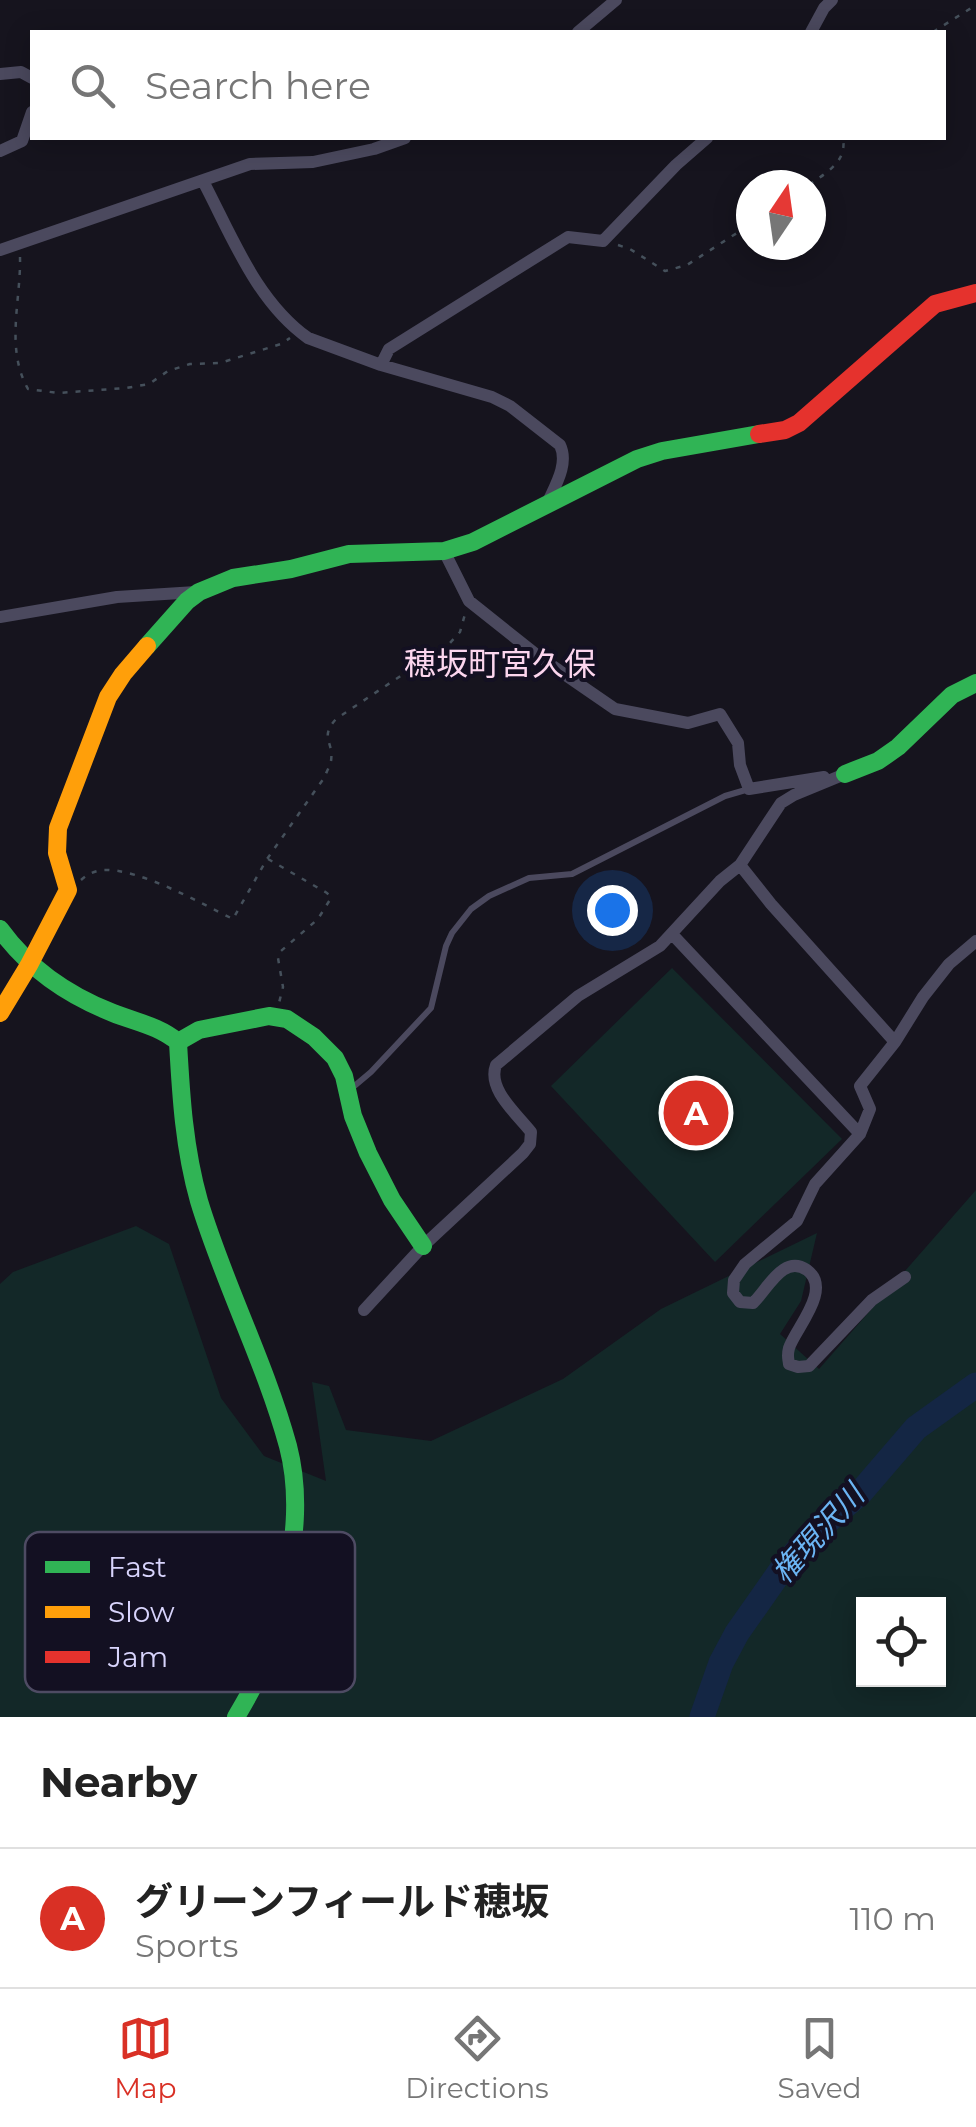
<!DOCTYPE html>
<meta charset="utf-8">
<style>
body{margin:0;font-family:Montserrat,"Noto Sans JP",sans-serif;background:#f6f6f6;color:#222}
.controls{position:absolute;right:30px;bottom:30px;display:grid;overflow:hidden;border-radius:0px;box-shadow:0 5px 25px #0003}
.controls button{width:90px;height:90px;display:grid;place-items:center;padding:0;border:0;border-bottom:2px solid #e0e0e0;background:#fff;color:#222;font:50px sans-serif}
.compass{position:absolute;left:736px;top:170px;width:90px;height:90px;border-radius:50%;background:#fff;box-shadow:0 5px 25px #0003;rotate:13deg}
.you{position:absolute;left:612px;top:910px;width:35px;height:35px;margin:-25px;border:8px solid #fff;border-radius:50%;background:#1a73e8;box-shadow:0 0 0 15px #1a73e833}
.badge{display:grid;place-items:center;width:65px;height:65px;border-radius:50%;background:#d93025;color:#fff;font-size:32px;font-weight:700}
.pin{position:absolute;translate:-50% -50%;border:5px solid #fff;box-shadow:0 2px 10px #0006}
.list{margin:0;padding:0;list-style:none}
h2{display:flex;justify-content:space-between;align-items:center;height:130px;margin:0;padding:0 40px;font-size:42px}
h2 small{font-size:32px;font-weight:400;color:#767676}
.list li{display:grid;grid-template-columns:65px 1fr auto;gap:30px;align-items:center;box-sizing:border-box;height:140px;padding:0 40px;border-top:2px solid #e0e0e0}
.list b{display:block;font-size:38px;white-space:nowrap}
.list p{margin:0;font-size:32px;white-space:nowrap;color:#767676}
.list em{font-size:32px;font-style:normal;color:#767676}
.icon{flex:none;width:55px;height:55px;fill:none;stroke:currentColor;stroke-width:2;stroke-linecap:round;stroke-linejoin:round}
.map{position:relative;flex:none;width:976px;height:1717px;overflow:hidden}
.search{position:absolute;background:#fff;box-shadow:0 5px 25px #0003;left:30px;right:30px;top:30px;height:110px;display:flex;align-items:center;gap:25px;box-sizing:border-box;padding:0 35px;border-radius:0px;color:#767676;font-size:38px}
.sheet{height:270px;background:#fff}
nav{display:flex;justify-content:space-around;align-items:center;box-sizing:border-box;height:140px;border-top:2px solid #e0e0e0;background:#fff;font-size:28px;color:#767676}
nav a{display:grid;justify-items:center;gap:5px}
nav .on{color:#d93025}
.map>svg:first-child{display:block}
</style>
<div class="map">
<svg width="976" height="1717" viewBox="0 0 976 1717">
<rect width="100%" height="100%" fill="#16141e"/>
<!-- green -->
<path fill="#132828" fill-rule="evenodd" d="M 672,968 L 842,1139 L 715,1262 L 551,1086 Z
M 976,1190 L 976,1717 L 0,1717 L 0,1284 L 13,1272 L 136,1226 L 169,1244 L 221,1398 L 264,1456 L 326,1481 L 312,1382 L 329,1386 L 346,1430 L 431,1441 L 563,1379 L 661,1309 L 817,1233 L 801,1301 L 780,1334 L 819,1369 ZM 864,1604 L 938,1604 L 938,1680 L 864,1680 Z"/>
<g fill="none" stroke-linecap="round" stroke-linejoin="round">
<!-- river -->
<path stroke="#142644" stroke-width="25" d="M 702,1717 L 721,1663 L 737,1633 L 784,1566 L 807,1539 L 861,1492 L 916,1428 L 976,1385"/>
<!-- path -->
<path stroke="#45505b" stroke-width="2.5" stroke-dasharray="5 8" stroke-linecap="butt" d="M 933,32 L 976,5
M 809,185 C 827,172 847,162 843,138
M 618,245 L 630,249 L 665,271 L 687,265 L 751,224
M 20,257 C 21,301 5,348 28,389 L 58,393 L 126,388 L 149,384 L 168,371 L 190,364 L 220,363 L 281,344 L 290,338
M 268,859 L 327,893 L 331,898 L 318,919 L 281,951 L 278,958 L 283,987 L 279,1003
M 81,880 C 88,874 94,871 103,870 C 139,868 200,903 233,919 L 267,859 L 324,778 C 326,773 330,766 331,761 C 334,741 319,738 336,719 L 450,643 L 460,632 L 465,614"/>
<!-- lane -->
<path stroke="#4b495e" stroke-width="6" d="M 352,1088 L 371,1072 L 431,1008 L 446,946 L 452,933 L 471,909 L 489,896 L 529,878 L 572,874 L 725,796 L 749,789"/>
<!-- street -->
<path stroke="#4b495e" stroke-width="12" d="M 578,32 L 616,0
M 811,32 L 824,8 L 832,0
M 0,74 L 21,72 L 32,78
M 0,151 L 22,141 L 32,112
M 203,181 C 232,236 256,301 308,338 L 381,365 L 492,397 L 510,406 L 560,445 C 569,464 555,486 547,504
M 0,250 L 250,164 L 313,162 L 374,149 L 405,138
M 381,365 L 389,349 L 568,237 L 603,241 L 676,165 L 707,138
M 444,551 L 469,601 L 538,656 L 615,709 L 688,723 L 720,714 L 738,743 L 740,765 L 749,789 L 824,777
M 0,617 L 117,597 L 196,592
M 740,865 L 771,904 L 895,1042
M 672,934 L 860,1134
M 905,1277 L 872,1300 L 809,1366 L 798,1367 L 789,1364 C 788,1356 787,1356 789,1348 C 795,1329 833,1289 807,1270 C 783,1254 768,1289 753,1303 L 740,1302 L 733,1293 L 734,1280 L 745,1264 L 797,1221 L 815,1184 L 860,1134 L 870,1109 L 860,1086 L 895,1042 L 923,997 L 949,964 L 976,941
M 364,1310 L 423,1246 L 523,1153 L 530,1144 L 531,1132 C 516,1113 487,1089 496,1065 L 578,996 L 660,946 L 720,881 L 740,865 L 781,803 L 794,795 L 845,774"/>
<!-- fast -->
<path stroke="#30b455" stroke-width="18" d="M 147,646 L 187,601 L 199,592 L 233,578 L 291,569 L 349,554 L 444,551 L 473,542 L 637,459 L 662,451 L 759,434
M 845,774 L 878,761 L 898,747 L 952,695 L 976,683
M 0,929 C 29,969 67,995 113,1013 C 136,1022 159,1026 178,1042 C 181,1096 184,1148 199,1201 C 224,1284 265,1362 288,1446 C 300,1492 295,1536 287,1582 C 284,1597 283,1613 279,1627 C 269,1659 253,1688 236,1717
M 178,1042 L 199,1030 L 269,1016 L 287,1019 L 314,1037 L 335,1058 L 344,1076 L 353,1116 L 368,1153 L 392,1200 L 423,1246"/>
<!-- slow -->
<path stroke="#ff9f0a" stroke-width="18" d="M 0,1013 L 29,965 L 68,890 L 57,853 L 58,828 L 108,697 L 123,674 L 147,646"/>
<!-- jam -->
<path stroke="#e5322d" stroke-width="18" d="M 759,434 L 785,430 L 799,423 L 935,304 L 976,293"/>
</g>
<g text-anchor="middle" stroke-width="8" stroke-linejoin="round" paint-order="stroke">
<!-- water labels -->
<g font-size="30" font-style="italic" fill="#6bb4f3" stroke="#131022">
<text transform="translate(818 1534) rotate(-48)" y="10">権現沢川</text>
</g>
<!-- quarter labels -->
<g font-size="32" fill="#fcd6ee" stroke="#131022">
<text x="500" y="675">穂坂町宮久保</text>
</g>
</g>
<!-- legend -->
<rect x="25" y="1532" width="330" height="160" rx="15" fill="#131022" stroke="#4e4b63" stroke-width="2.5"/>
<rect x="45" y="1561" width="45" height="12" fill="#30b455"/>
<rect x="45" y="1606" width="45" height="12" fill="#ff9f0a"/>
<rect x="45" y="1651" width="45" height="12" fill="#e5322d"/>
<g font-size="28" fill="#d8d4fc">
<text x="108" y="1577">Fast</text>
<text x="108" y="1622">Slow</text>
<text x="108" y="1667">Jam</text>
</g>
</svg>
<div class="controls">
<button><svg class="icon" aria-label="locate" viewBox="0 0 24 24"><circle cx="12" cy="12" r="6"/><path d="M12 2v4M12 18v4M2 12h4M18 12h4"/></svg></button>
</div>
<svg class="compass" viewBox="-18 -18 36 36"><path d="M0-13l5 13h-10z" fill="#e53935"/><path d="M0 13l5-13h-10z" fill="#767676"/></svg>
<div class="you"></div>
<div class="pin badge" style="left:696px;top:1113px">A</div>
<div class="search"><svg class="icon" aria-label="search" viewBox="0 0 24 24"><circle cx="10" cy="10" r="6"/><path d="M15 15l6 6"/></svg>Search here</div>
</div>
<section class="sheet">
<h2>Nearby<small></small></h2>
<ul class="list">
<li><span class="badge">A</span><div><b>グリーンフィールド穂坂</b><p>Sports</p></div><em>110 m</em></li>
</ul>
</section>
<nav>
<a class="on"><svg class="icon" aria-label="map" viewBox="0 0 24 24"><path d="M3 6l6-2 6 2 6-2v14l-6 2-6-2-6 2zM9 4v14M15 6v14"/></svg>Map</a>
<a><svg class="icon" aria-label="directions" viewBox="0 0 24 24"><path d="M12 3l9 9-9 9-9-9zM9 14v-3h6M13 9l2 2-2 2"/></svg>Directions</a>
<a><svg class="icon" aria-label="saved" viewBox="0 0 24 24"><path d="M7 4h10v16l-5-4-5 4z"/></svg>Saved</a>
</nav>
